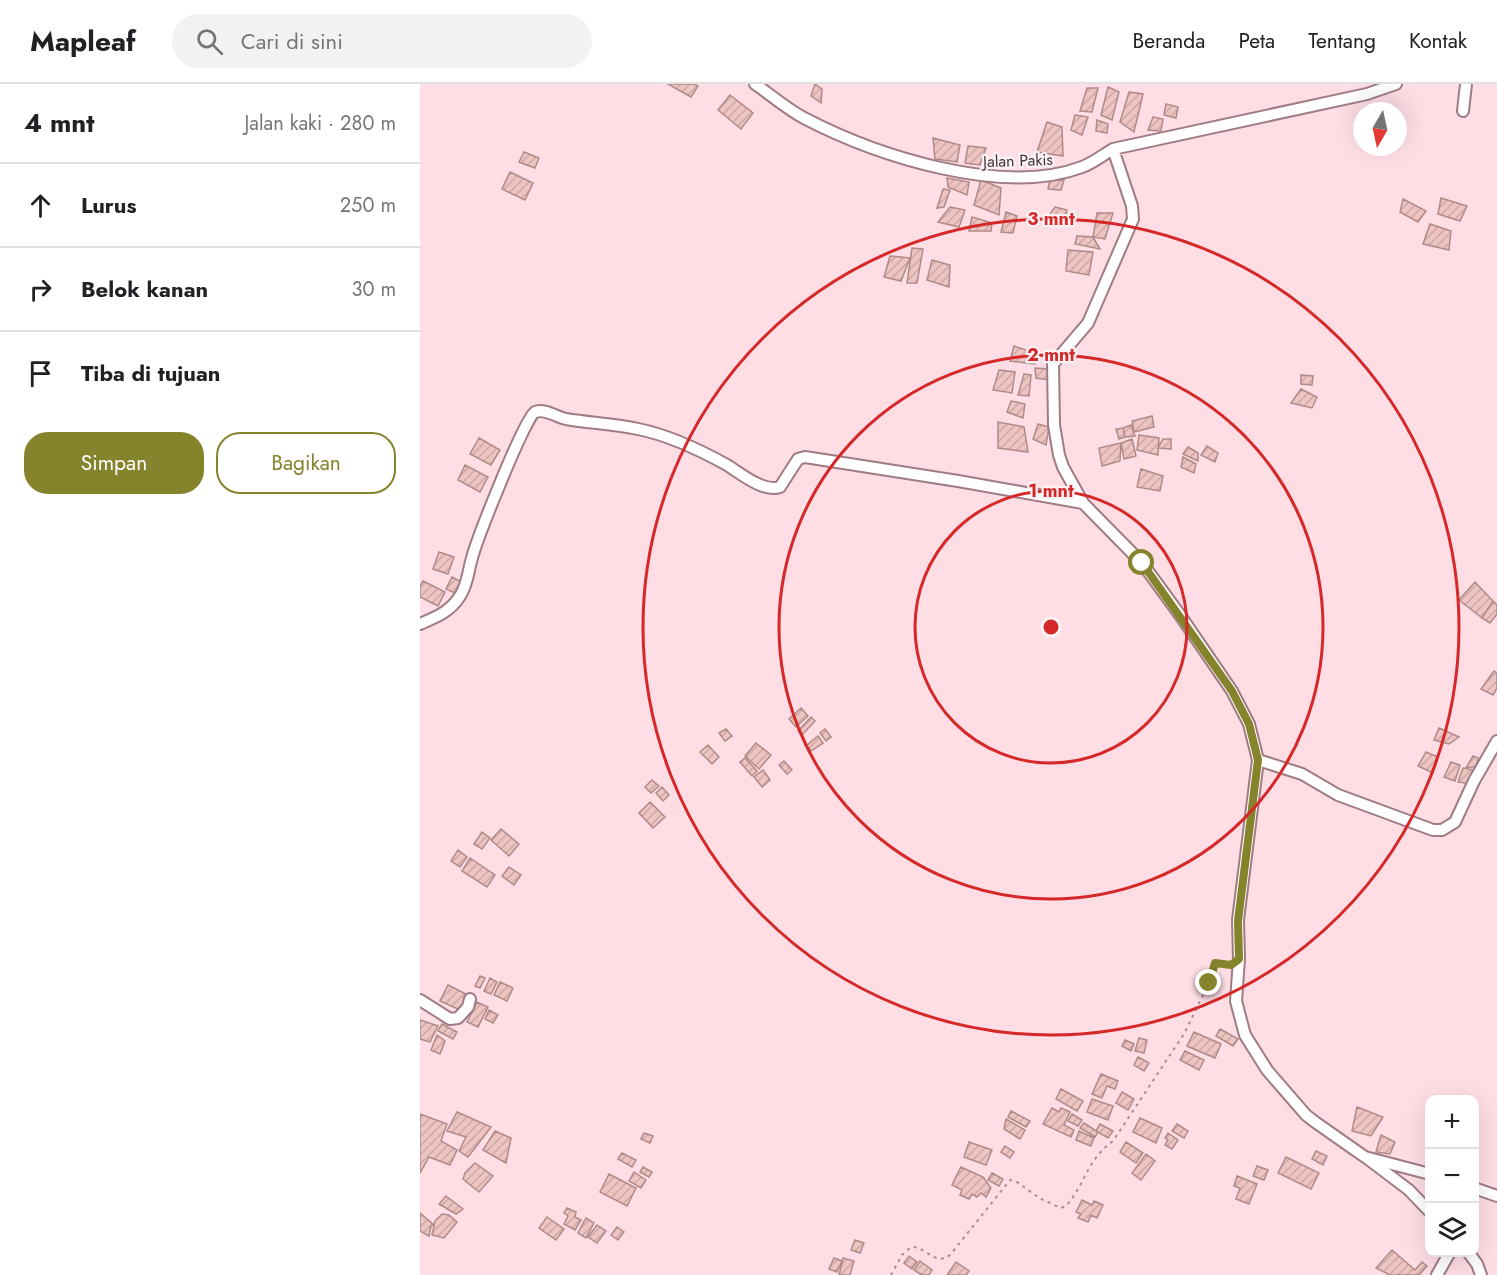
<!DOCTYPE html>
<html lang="id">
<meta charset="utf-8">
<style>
body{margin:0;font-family:Jost,sans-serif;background:#f2f2f2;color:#202124}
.controls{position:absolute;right:18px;bottom:18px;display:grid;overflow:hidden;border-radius:12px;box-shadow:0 6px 24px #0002}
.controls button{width:54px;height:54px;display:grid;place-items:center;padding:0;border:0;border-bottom:2px solid #e0e0e0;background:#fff;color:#202124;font:30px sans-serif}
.compass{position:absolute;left:933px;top:18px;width:54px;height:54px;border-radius:50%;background:#fff;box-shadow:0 6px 24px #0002;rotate:189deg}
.stop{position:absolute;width:18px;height:18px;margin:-14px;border:4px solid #85832b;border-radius:50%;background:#fff}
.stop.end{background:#85832b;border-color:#fff;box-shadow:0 2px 6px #0008}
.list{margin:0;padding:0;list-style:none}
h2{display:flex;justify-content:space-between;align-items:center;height:78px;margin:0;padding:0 24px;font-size:26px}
h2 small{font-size:20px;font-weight:400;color:#757577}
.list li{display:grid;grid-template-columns:39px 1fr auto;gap:18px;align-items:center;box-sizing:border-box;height:84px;padding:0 24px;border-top:2px solid #e0e0e0}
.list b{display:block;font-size:22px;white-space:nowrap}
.list em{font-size:20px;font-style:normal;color:#757577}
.actions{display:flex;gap:12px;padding:18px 24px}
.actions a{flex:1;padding:14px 0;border:2px solid #85832b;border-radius:24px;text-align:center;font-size:21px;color:#85832b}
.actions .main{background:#85832b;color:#fff}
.icon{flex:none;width:33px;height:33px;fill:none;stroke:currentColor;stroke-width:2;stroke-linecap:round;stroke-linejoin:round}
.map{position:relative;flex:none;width:1077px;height:1191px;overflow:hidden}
header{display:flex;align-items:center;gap:36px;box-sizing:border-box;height:84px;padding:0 30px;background:#fff;border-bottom:2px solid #e0e0e0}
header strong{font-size:28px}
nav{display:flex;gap:33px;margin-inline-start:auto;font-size:21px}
.search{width:420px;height:54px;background:#f2f2f2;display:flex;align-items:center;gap:15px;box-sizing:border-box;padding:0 21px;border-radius:33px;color:#757577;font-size:22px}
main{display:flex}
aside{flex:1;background:#fff}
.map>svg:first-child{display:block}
</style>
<header>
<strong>Mapleaf</strong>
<div class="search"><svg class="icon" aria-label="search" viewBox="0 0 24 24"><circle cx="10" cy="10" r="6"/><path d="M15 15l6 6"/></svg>Cari di sini</div>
<nav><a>Beranda</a><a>Peta</a><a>Tentang</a><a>Kontak</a></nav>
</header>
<main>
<aside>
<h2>4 mnt<small>Jalan kaki · 280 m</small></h2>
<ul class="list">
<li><svg class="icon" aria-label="ahead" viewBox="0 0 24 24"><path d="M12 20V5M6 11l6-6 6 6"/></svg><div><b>Lurus</b></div><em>250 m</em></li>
<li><svg class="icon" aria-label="right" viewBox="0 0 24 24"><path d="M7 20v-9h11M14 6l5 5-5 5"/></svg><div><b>Belok kanan</b></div><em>30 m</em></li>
<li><svg class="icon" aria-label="arrive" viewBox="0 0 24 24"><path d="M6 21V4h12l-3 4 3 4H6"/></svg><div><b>Tiba di tujuan</b></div></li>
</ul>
<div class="actions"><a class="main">Simpan</a><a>Bagikan</a></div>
</aside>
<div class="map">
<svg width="1077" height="1191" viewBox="0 0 1077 1191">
<defs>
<pattern id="building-hatch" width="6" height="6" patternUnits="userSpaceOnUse" patternTransform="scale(1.5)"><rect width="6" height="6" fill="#edc4c1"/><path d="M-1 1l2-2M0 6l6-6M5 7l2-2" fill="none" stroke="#cca9a6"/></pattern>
</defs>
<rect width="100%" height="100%" fill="#fedde5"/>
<!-- building -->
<path fill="url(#building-hatch)" stroke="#b08a87" stroke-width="1.5" d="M 248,0 L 274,0 L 278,2 L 271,13 Z
M 395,0 L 402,5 L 401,19 L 391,12 Z
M 688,3 L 699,8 L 692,36 L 681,31 Z
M 667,4 L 678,4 L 672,28 L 660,27 Z
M 709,8 L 723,10 L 714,48 L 700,38 Z
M 310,11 L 333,29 L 321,45 L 298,26 Z
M 746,20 L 758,23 L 756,34 L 744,31 Z
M 655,31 L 668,33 L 662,51 L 651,46 Z
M 733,33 L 743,35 L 741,47 L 728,46 Z
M 677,36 L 688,40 L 687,49 L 676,47 Z
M 627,38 L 642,43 L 643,72 L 617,68 Z
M 513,54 L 540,61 L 537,78 L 515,75 Z
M 548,62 L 566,64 L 560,81 L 545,79 Z
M 104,68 L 119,74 L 115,84 L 99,78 Z
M 90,88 L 113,99 L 105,116 L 82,105 Z
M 527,94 L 549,98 L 547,111 L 528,103 Z
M 561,96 L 581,104 L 579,131 L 554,121 Z
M 630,96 L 644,96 L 641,106 L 628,105 Z
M 523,105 L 530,106 L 524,123 L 517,124 Z
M 1021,114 L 1047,122 L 1040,137 L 1018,130 Z
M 983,115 L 1006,127 L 998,138 L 980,128 Z
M 530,123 L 545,126 L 539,143 L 518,138 Z
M 635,123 L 647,126 L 644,140 L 625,137 Z
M 586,128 L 597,132 L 593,149 L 581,148 Z
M 677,129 L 693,129 L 685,155 L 673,153 Z
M 552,133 L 572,139 L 571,147 L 549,147 Z
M 1010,140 L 1031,147 L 1029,166 L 1003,160 Z
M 657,152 L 673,153 L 680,165 L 655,160 Z
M 492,164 L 503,165 L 497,199 L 487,199 Z
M 648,166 L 673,168 L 669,191 L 646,187 Z
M 470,172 L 490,174 L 481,197 L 464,193 Z
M 512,176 L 530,181 L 529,203 L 507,196 Z
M 594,262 L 612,268 L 615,280 L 590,277 Z
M 615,284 L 629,285 L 628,296 L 616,294 Z
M 579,286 L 595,288 L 592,309 L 573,306 Z
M 604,290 L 611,291 L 609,312 L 598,311 Z
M 881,291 L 893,292 L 892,301 L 881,300 Z
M 881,305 L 897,313 L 892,324 L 871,319 Z
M 591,317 L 605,320 L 603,334 L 587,328 Z
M 732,332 L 734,343 L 714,348 L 712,337 Z
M 578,338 L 604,343 L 608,368 L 578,364 Z
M 618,340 L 629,343 L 626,361 L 613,355 Z
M 711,341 L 715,352 L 705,353 L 703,344 Z
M 703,344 L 705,353 L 699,355 L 696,345 Z
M 719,351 L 739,354 L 738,371 L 717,366 Z
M 59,354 L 80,366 L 71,381 L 50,370 Z
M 712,355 L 716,372 L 704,375 L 701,359 Z
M 743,355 L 751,355 L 751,365 L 738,364 Z
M 701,359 L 700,377 L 682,382 L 679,364 Z
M 787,362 L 798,369 L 795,378 L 781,371 Z
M 768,363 L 778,369 L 778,377 L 763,370 Z
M 763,373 L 776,380 L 774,389 L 761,383 Z
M 45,381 L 68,393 L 60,408 L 38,396 Z
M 721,385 L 743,392 L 740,407 L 717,403 Z
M 19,468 L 34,473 L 28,490 L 13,485 Z
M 32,493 L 45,500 L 39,511 L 26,505 Z
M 3,497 L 25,508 L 18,522 L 0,513 L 0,502 Z
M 1055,498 L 1073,517 L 1062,534 L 1039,516 Z
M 1073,517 L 1077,521 L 1077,530 L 1070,539 L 1062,534 Z
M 1074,587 L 1077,589 L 1077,604 L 1073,611 L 1061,605 Z
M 381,624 L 388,632 L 376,643 L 369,635 Z
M 391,633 L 395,637 L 382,651 L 378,647 Z
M 1019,644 L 1039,653 L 1029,660 L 1014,656 Z
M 306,645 L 312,652 L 305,657 L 299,649 Z
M 405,645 L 411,653 L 406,657 L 400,649 Z
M 398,652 L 403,659 L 391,667 L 387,661 Z
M 336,659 L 351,671 L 339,685 L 325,672 Z
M 288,661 L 299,673 L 292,680 L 280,668 Z
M 1006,668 L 1018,673 L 1013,689 L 998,682 Z
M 1053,672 L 1058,674 L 1057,682 L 1046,684 Z
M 325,674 L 337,687 L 332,692 L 320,678 Z
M 364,677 L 372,686 L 367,690 L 359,681 Z
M 1031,678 L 1040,681 L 1035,697 L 1024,693 Z
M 1043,684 L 1054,686 L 1050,700 L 1038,698 Z
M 343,686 L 350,696 L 342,703 L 334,693 Z
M 232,696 L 239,702 L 231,709 L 225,703 Z
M 242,703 L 249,711 L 243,717 L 236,709 Z
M 230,718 L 245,733 L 233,744 L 219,729 Z
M 81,745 L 99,760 L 89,772 L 71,756 Z
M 62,748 L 70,754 L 62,765 L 54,760 Z
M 38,766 L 47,773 L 40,783 L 31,777 Z
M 50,774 L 75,791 L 67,803 L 42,787 Z
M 89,783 L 101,791 L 94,801 L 82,792 Z
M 60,892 L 65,894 L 60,904 L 55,902 Z
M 70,894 L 77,898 L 71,910 L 64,907 Z
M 80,898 L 93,904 L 87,917 L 74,911 Z
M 28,901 L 48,911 L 40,926 L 20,917 Z
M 57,918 L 68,923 L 58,943 L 47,938 Z
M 69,926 L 78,931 L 73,939 L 65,935 Z
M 0,936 L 18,942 L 10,958 L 0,955 Z
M 22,940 L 37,948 L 33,955 L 18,947 Z
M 800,945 L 818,955 L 813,962 L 796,952 Z
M 774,948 L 801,960 L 795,974 L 767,962 Z
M 17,951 L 25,957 L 20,970 L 11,966 Z
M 719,954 L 727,956 L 724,969 L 715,967 Z
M 705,956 L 714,960 L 711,967 L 702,962 Z
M 765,967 L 784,976 L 779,986 L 760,976 Z
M 718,973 L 729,979 L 724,987 L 714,981 Z
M 681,990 L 698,997 L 695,1005 L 687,1002 L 682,1014 L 672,1010 Z
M 641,1005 L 663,1017 L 657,1027 L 636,1015 Z
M 702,1008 L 714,1015 L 708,1026 L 696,1019 Z
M 672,1015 L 693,1022 L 688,1036 L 667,1028 Z
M 937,1023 L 963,1033 L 951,1052 L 932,1047 Z
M 632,1024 L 639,1028 L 641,1024 L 650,1028 L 644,1041 L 654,1046 L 651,1053 L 623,1040 Z
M 591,1027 L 610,1037 L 606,1043 L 588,1033 Z
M 37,1028 L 71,1043 L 48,1073 L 39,1067 L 46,1053 L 27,1047 Z
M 0,1030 L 27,1040 L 21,1057 L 37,1066 L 30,1081 L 9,1073 L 0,1089 Z
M 652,1030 L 662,1036 L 658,1042 L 648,1037 Z
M 720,1034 L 742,1044 L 736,1059 L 713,1048 Z
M 586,1035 L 605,1046 L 600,1055 L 584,1045 Z
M 664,1039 L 678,1048 L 675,1053 L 660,1044 Z
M 680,1040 L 693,1047 L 688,1054 L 676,1047 Z
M 757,1040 L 768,1047 L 764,1054 L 752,1047 Z
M 75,1047 L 91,1054 L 86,1079 L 63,1066 Z
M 659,1047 L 674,1054 L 671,1062 L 656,1056 Z
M 224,1049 L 233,1052 L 230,1059 L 221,1055 Z
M 748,1049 L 758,1056 L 752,1065 L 745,1061 L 748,1056 L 745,1054 Z
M 961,1051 L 975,1058 L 970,1070 L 956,1068 Z
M 549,1058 L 572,1066 L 566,1081 L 544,1073 Z
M 706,1058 L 723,1069 L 716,1079 L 700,1068 Z
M 585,1062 L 594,1068 L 590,1074 L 581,1068 Z
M 896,1067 L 907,1072 L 903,1081 L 892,1075 Z
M 202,1069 L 216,1076 L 212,1083 L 198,1075 Z
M 726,1070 L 735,1077 L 721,1096 L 712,1089 Z
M 866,1073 L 899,1089 L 891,1105 L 858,1089 Z
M 55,1079 L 73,1092 L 59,1108 L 43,1095 L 45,1089 Z
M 837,1082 L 848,1086 L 844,1096 L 833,1092 Z
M 223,1083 L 232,1088 L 229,1093 L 220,1088 Z
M 541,1083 L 563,1093 L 571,1104 L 566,1113 L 561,1109 L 557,1113 L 552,1110 L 549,1115 L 540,1111 L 542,1106 L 532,1101 Z
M 214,1088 L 226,1096 L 221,1104 L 209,1097 Z
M 572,1089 L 583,1095 L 579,1102 L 568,1096 Z
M 189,1090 L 216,1104 L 207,1122 L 180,1108 Z
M 817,1092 L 837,1100 L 829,1120 L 816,1115 L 820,1104 L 814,1102 Z
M 26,1112 L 43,1125 L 36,1130 L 19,1120 Z
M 662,1116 L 672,1121 L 674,1117 L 683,1121 L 677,1134 L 671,1131 L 668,1138 L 658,1134 L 661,1130 L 656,1128 Z
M 147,1124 L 156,1128 L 155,1133 L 161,1136 L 155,1146 L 144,1140 L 148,1132 L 144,1129 Z
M 0,1129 L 14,1141 L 11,1142 L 9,1152 L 0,1147 Z
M 22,1130 L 29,1131 L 37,1138 L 24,1154 L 12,1151 L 15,1137 Z
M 127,1133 L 144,1145 L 136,1156 L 119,1144 Z
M 166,1134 L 174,1139 L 166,1154 L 158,1149 Z
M 177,1141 L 186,1147 L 177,1159 L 168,1153 Z
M 197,1143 L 204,1148 L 198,1156 L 191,1151 Z
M 435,1156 L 444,1159 L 440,1169 L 431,1166 Z
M 972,1166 L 995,1186 L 1002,1178 L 1007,1182 L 999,1191 L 970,1191 L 956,1184 Z
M 489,1172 L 497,1178 L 492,1185 L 484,1179 Z
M 414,1174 L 422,1177 L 417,1188 L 409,1185 Z
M 423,1174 L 434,1177 L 430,1191 L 419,1191 Z
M 500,1177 L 512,1186 L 509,1191 L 502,1191 L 494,1186 Z
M 536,1178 L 549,1187 L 546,1191 L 527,1191 Z"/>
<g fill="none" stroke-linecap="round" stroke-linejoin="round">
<defs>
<path id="minor" d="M 335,0 C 351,11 367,25 384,34 C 457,72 583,113 662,83 C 673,79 683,71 693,65 L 947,10 L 976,0
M 1043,27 L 1046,0
M 693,65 L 712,122 L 713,135 L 668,239 L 633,280 L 634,341 L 639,371 L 643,383 L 663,419 L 722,479 L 760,531 L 812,607 L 829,640 L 838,676 L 818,836 L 819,875 L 816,917 L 825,951 L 847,986 L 886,1031 L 895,1038 L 945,1073 L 1010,1090
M 0,540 C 16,533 30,528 40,512 C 48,500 48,487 52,474 C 57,455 105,333 115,328 C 125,324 136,333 146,335 C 170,339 194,340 218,345 C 248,351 280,366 307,381 C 320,389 344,409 360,403 L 378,375 L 385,373 L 538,397 L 663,419
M 838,676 L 882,690 L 918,711 L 1013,746 L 1022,746 L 1035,738 L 1054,697 L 1077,657
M 0,916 L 30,935 L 38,934 L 48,923 L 50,915
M 948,1075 L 989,1106 L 1010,1128
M 1054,1104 L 1077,1112
M 1048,1168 L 1057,1180 L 1061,1191
M 1017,1191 L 1030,1168"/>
</defs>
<!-- minor casing -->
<use href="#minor" stroke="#a07b84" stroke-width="14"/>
<!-- path -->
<path stroke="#a68d93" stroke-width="2" stroke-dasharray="3 4.5" stroke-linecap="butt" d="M 471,1191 L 482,1171 L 491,1163 C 506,1162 515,1183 530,1171 L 590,1096 L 597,1098 L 619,1114 L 641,1124 L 646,1122 C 666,1099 666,1077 693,1057 L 764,950 L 789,899 L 795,879 L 809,881"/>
<!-- minor -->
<use href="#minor" stroke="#fff" stroke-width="10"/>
</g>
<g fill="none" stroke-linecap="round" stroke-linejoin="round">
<!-- route -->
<path stroke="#85832b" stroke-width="8" d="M 722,479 L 812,607 L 829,640 L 838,676 L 818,837 L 819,875 L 811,881 L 795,879 L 789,899"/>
</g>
<!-- distance rings -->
<g fill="none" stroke="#d62828" stroke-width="3">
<circle cx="631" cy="543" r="136"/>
<circle cx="631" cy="543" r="272"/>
<circle cx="631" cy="543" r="408"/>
</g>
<g text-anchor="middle" stroke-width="4.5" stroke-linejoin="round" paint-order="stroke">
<!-- street labels -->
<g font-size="16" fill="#433337" stroke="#faf2f4">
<text transform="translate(598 76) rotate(-2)" y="6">Jalan Pakis</text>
</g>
</g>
<circle cx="631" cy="543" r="9" fill="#d62828" stroke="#faf2f4" stroke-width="3"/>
<g font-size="18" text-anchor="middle" font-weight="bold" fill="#d62828" stroke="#faf2f4" stroke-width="4.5" stroke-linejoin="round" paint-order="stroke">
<text x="631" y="141">3 mnt</text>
<text x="631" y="277">2 mnt</text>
<text x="631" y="413">1 mnt</text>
</g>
</svg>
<div class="controls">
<button>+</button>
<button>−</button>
<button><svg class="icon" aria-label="layers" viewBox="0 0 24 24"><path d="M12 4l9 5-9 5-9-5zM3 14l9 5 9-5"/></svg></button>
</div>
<svg class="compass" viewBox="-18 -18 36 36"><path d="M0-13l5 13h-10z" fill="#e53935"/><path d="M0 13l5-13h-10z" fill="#757577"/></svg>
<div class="stop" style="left:722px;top:479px"></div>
<div class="stop end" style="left:789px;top:899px"></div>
</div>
</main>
